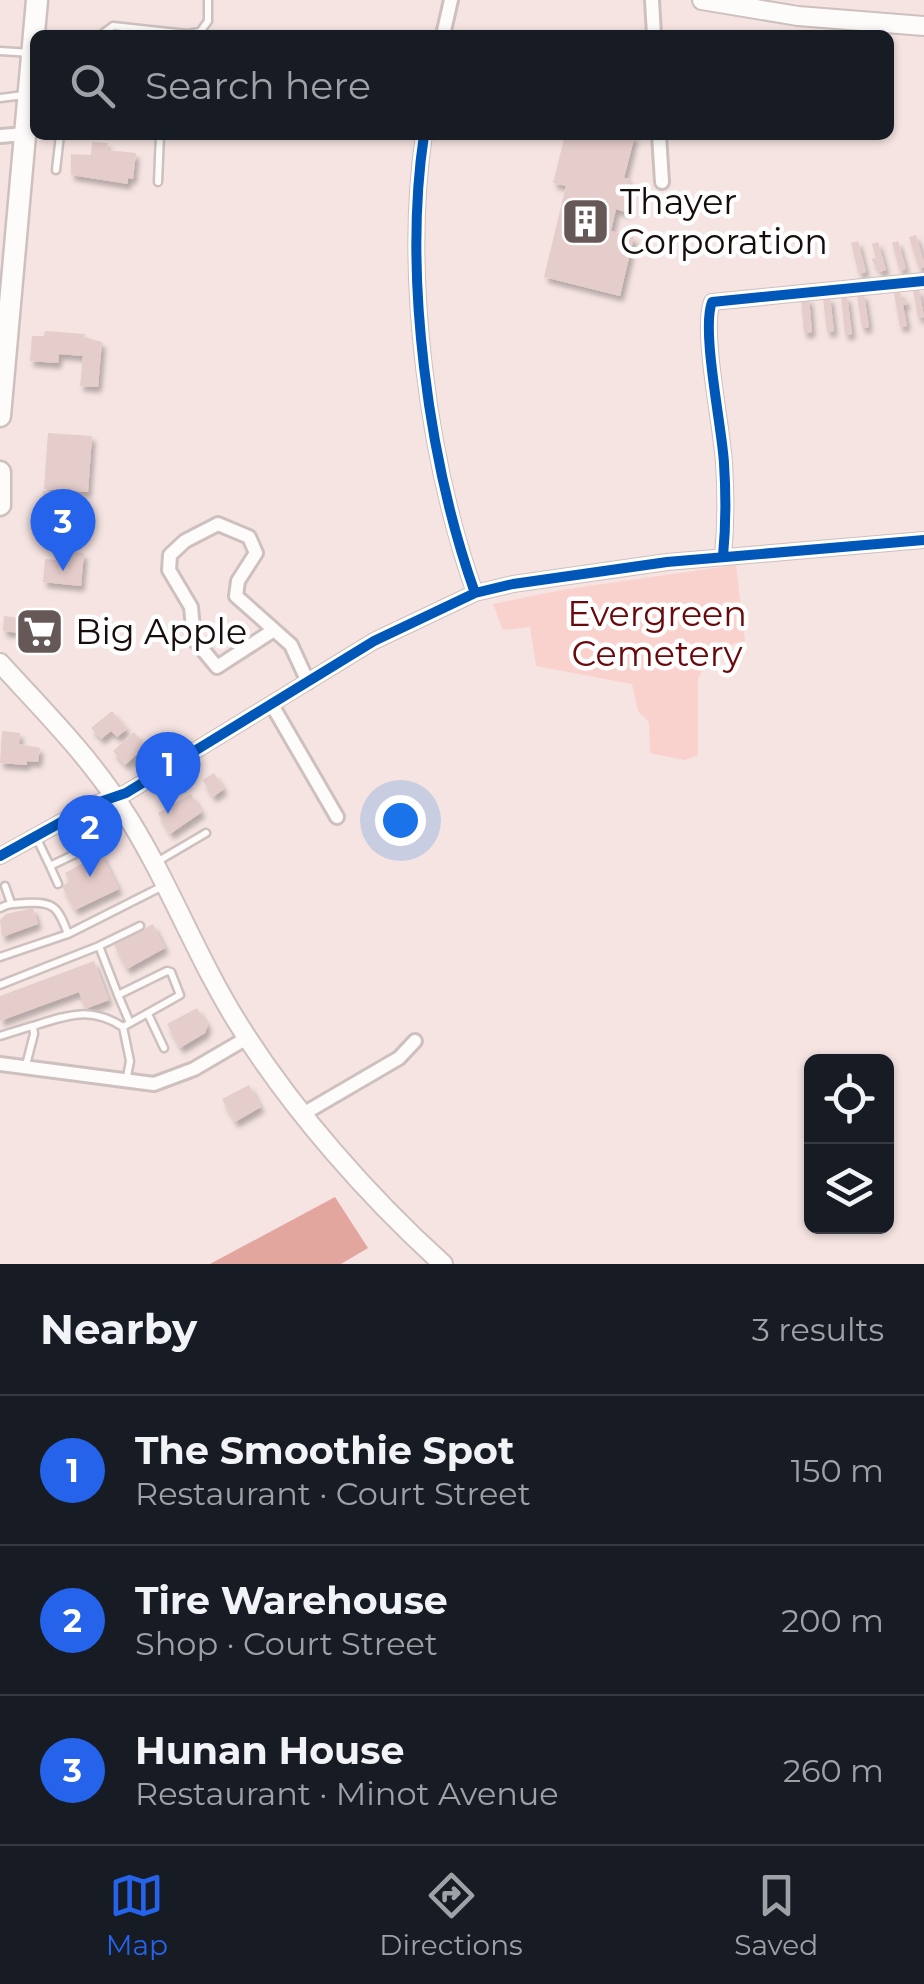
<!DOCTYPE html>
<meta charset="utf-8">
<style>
body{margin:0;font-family:Montserrat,sans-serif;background:#242831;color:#f1f3f6}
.controls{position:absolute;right:30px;bottom:30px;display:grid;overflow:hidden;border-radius:15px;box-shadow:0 2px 8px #0004}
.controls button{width:90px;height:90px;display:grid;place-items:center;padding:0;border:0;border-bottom:2px solid #363941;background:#171b24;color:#f1f3f6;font:50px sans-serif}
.you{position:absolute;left:400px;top:820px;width:35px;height:35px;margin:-25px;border:8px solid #fff;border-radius:50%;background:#1a73e8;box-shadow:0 0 0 15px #1a73e833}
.badge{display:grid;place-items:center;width:65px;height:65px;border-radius:50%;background:#2563eb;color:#fff;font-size:32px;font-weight:700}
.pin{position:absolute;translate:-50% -82px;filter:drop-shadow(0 2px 5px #0008)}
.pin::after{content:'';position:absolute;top:52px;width:35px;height:30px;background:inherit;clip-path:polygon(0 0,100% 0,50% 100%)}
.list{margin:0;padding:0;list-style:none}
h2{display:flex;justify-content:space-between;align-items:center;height:130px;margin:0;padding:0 40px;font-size:42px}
h2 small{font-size:32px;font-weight:400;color:#9ea1a6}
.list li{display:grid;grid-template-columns:65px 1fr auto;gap:30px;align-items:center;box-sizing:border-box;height:150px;padding:0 40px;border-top:2px solid #363941}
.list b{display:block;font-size:38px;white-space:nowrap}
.list p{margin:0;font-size:32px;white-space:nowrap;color:#9ea1a6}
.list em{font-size:32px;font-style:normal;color:#9ea1a6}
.icon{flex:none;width:55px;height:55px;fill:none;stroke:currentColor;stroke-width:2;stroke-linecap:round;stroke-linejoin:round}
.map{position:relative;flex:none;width:924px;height:1264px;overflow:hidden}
.search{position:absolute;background:#171b24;box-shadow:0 2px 8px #0004;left:30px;right:30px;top:30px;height:110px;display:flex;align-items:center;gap:25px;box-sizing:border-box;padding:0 35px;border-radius:15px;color:#9ea1a6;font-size:38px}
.sheet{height:580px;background:#171b24}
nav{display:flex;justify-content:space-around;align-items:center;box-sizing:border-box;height:140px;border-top:2px solid #363941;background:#171b24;font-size:28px;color:#9ea1a6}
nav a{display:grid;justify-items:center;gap:5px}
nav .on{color:#2563eb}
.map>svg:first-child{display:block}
</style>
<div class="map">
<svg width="924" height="1264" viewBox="0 0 924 1264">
<defs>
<filter id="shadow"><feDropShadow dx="3.5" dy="5.5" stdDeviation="2.5" flood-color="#0004"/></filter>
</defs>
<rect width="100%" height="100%" fill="#f5e4e2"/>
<!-- green -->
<path fill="#fad2cd" d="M 736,565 L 745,641 L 712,650 L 698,679 L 698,755 L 684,760 L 650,753 L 649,722 L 638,711 L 632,684 L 536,666 L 530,627 L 503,630 L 493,604 L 561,590 Z"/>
<!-- water -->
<path fill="#e3a69f" d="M 335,1197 L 368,1248 L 341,1264 L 210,1264 Z"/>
<!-- building -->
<path fill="#e5cdcb" filter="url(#shadow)" d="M 565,135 L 635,135 L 624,178 L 628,178 L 630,186 L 628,213 L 616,209 L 611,231 L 634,237 L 620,296 L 544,277 L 566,186 L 553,183 Z
M 92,142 L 108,143 L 107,150 L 136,153 L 133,179 L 128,178 L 128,184 L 71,175 L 71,154 L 91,155 Z
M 916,235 L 924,262 L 924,267 L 919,269 L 909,237 Z
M 858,241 L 866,272 L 859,274 L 851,243 Z
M 898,241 L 906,269 L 900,271 L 892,243 Z
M 878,242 L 886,270 L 880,272 L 871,259 L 876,258 L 872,244 Z
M 919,289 L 924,317 L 918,318 L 913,290 Z
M 900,292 L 902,299 L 906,299 L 907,304 L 903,305 L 907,326 L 900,327 L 894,293 Z
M 864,294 L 869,327 L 862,328 L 857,295 Z
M 847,296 L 852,334 L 845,335 L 841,297 Z
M 830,297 L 834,331 L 827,332 L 823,298 Z
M 809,298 L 812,332 L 804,333 L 801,299 Z
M 45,331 L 85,334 L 84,337 L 102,342 L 98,387 L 80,386 L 83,356 L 59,354 L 58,363 L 30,361 L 32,336 L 44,336 Z
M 48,433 L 92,436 L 88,492 L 44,489 Z
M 43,491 L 59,492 L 57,509 L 48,508 L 47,515 L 41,514 Z
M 57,550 L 84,553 L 81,586 L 43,582 L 45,559 L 56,560 Z
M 4,616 L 28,619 L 27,634 L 3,631 Z
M 31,618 L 52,620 L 50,646 L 29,644 Z
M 112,711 L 127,729 L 117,737 L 111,731 L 101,739 L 91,728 Z
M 2,731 L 20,733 L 19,744 L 40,748 L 38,762 L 27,761 L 27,765 L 0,763 Z
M 134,732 L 146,746 L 125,765 L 113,751 Z
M 214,773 L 224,789 L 213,797 L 203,780 Z
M 191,794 L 202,812 L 170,834 L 158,813 Z
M 101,853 L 119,889 L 75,910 L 62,886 L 69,882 L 65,873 Z
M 33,908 L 38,924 L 2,937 L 0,920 L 6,914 Z
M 153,924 L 165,948 L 127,969 L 114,945 Z
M 94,961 L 109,1000 L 85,1009 L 79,992 L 0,1021 L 0,996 Z
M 197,1008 L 208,1025 L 205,1033 L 180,1048 L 167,1024 Z
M 249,1085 L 261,1107 L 235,1122 L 222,1099 Z"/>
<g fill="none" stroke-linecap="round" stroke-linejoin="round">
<defs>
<path id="lane" d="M 101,35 L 113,26 L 187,34 L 200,32 L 208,21 L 208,0
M 0,51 L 31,53
M 0,98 L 24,95
M 56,170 L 60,135
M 158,182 L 160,135
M 36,837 L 50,866 L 96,844
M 155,863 L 206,833
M 50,866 L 58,884
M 5,886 L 11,903
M 0,908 C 10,903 14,904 25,903 C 54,901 58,907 68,934
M 0,957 L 68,934 L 163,886
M 0,985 L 99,946
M 118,995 L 130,1023
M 148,1014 L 164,1048
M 123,1027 L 180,995 L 171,972 L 167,971 L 118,995 L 99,946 L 140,926
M 0,1036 L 32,1026
M 26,1065 L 34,1034 L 33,1026 C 67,1015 91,1006 123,1027 L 130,1061 L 126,1082"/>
<path id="street" d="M 652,0 L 654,35
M 443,35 L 451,0
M 424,135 C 403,275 428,461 475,593
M 659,135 L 662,182
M 0,136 L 25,134
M 723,556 C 726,525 726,494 724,463 C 722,427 701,330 712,302 L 924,281
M 274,630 L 217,667 L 194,639 L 191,607 L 169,570 L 170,555 L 185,541 L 218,524 L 249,537 L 256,553 L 238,581 L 236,596 L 291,645 L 308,682
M 272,705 L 337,817
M 0,856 L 94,804 L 126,793 L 374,641 L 475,593 L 513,584 L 667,562 L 924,540
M 0,1064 L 154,1084 L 194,1069 L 247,1038
M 303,1114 L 399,1058 L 415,1041"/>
<path id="secondary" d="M 702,0 L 798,16 L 924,26
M 0,663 C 43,710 88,755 122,808 C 168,878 196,958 241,1028 C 294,1112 369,1197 443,1264"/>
<path id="primary" d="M 0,416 L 37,0
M 0,472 L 0,505"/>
</defs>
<!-- lane casing -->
<use href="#lane" stroke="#cdc0be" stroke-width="11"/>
<!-- street casing -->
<use href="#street" stroke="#cdc0be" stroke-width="18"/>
<!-- secondary casing -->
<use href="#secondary" stroke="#cdc0be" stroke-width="22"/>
<!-- primary casing -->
<use href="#primary" stroke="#cdc0be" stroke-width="25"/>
<!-- lane -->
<use href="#lane" stroke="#fefbfb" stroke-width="6"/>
<!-- street -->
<use href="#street" stroke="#fefbfb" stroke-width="12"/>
<!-- secondary -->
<use href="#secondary" stroke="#fefbfb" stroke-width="18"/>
<!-- primary -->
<use href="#primary" stroke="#fefbfb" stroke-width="20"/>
<defs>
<path id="cycleway" d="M 424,135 C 403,275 428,461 475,593
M 723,556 C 726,525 726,494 724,463 C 722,427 701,330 712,302 L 924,281
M 0,856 L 94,804 L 126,793 L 374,641 L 475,593 L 513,584 L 667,562 L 924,540"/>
</defs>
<!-- cycleway casing -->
<use href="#cycleway" stroke="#fff" stroke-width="16"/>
<!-- cycleway -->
<use href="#cycleway" stroke="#0057b8" stroke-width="10"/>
</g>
<!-- icons -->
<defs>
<symbol id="building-square" viewBox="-11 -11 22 22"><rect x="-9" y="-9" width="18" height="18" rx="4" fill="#655857" stroke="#fff"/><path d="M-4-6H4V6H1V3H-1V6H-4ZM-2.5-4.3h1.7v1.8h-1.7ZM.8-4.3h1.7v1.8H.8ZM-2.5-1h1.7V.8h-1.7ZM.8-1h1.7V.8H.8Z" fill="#fff"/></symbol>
<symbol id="supermarket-square" viewBox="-11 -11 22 22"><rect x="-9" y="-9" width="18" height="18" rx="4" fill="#655857" stroke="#fff"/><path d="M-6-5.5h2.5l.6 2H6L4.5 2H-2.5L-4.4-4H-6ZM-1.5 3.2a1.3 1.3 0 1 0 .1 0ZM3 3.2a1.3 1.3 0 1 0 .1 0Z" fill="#fff"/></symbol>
</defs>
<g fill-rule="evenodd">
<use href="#building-square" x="558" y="194" width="55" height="55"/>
<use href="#supermarket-square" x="12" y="604" width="55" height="55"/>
</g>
<g text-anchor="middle" stroke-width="9" stroke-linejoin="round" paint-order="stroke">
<!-- poi labels -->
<g font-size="35" fill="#170d0c" stroke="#fff" text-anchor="start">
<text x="620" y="214">Thayer<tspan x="620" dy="40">Corporation</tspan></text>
<text x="75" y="644">Big Apple</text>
</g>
<!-- park labels -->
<g font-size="35" fill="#6a080b" stroke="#fff">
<text x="657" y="626">Evergreen<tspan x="657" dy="40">Cemetery</tspan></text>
</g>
</g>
</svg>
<div class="controls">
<button><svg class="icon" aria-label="locate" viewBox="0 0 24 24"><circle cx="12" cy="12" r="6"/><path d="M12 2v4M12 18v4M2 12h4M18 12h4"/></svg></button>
<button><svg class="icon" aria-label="layers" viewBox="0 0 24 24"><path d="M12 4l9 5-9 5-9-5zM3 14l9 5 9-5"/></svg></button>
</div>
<div class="you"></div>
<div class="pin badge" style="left:168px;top:814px">1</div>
<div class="pin badge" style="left:90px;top:877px">2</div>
<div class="pin badge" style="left:63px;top:571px">3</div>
<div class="search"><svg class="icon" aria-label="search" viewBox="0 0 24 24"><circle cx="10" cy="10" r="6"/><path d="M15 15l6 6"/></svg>Search here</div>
</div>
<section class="sheet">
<h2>Nearby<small>3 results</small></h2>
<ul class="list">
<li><span class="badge">1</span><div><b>The Smoothie Spot</b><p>Restaurant · Court Street</p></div><em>150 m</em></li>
<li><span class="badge">2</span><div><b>Tire Warehouse</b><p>Shop · Court Street</p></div><em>200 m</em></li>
<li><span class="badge">3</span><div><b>Hunan House</b><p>Restaurant · Minot Avenue</p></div><em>260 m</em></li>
</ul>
</section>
<nav>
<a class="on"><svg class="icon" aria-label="map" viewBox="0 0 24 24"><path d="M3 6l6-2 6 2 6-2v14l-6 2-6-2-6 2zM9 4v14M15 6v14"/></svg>Map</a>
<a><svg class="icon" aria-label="directions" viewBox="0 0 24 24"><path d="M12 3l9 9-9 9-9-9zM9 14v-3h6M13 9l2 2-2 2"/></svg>Directions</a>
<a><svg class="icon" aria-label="saved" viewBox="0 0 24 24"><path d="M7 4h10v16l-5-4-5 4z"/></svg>Saved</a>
</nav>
